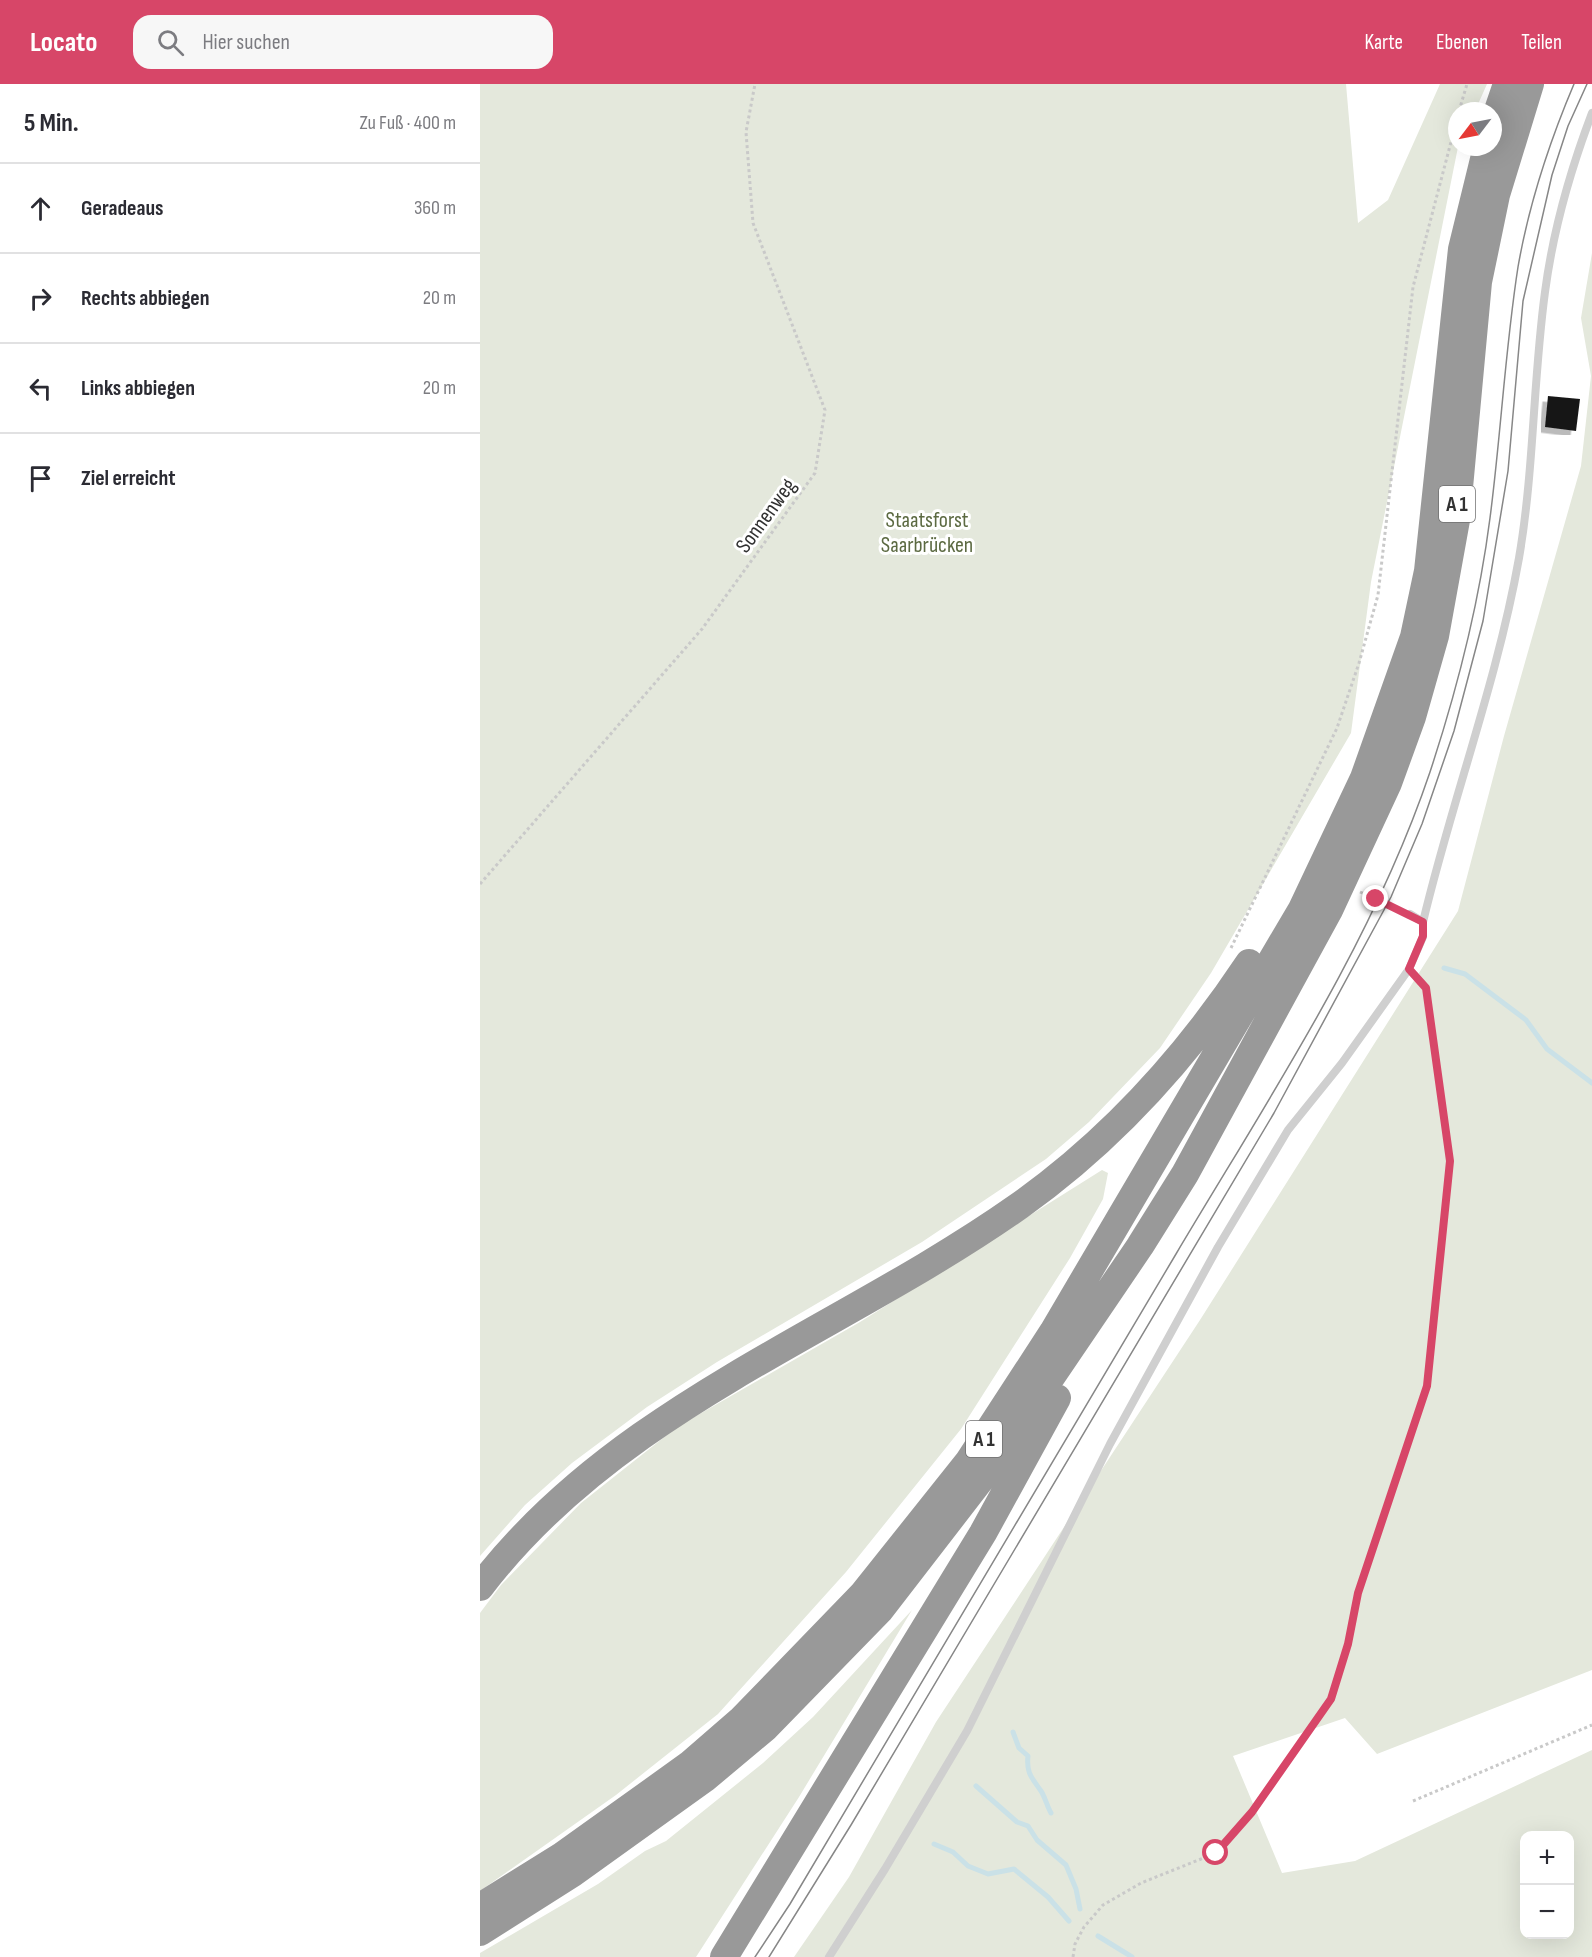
<!DOCTYPE html>
<html lang="de">
<meta charset="utf-8">
<style>
body{margin:0;font-family:"Sofia Sans Condensed",sans-serif;background:#f7f7f7;color:#2b2b33}
.controls{position:absolute;right:18px;bottom:18px;display:grid;overflow:hidden;border-radius:12px;box-shadow:0 6px 24px #0002}
.controls button{width:54px;height:54px;display:grid;place-items:center;padding:0;border:0;border-bottom:2px solid #e1e1e2;background:#fff;color:#2b2b33;font:30px sans-serif}
.compass{position:absolute;left:968px;top:18px;width:54px;height:54px;border-radius:50%;background:#fff;box-shadow:0 6px 24px #0002;rotate:238deg}
.stop{position:absolute;width:18px;height:18px;margin:-14px;border:4px solid #d74668;border-radius:50%;background:#fff}
.stop.end{background:#d74668;border-color:#fff;box-shadow:0 2px 6px #0008}
.list{margin:0;padding:0;list-style:none}
h2{display:flex;justify-content:space-between;align-items:center;height:78px;margin:0;padding:0 24px;font-size:26px}
h2 small{font-size:20px;font-weight:400;color:#7c7c81}
.list li{display:grid;grid-template-columns:39px 1fr auto;gap:18px;align-items:center;box-sizing:border-box;height:90px;padding:0 24px;border-top:2px solid #e1e1e2}
.list b{display:block;font-size:22px;white-space:nowrap}
.list em{font-size:20px;font-style:normal;color:#7c7c81}
.icon{flex:none;width:33px;height:33px;fill:none;stroke:currentColor;stroke-width:2;stroke-linecap:round;stroke-linejoin:round}
.map{position:relative;flex:none;width:1112px;height:1873px;overflow:hidden}
header{display:flex;align-items:center;gap:36px;box-sizing:border-box;height:84px;padding:0 30px;background:#d74668;color:#fff}
header strong{font-size:28px}
nav{display:flex;gap:33px;margin-inline-start:auto;font-size:21px}
.search{width:420px;height:54px;background:#f7f7f7;display:flex;align-items:center;gap:15px;box-sizing:border-box;padding:0 21px;border-radius:18px;color:#7c7c81;font-size:22px}
main{display:flex}
aside{flex:1;background:#fff}
.map>svg:first-child{display:block}
</style>
<header>
<strong>Locato</strong>
<div class="search"><svg class="icon" aria-label="search" viewBox="0 0 24 24"><circle cx="10" cy="10" r="6"/><path d="M15 15l6 6"/></svg>Hier suchen</div>
<nav><a>Karte</a><a>Ebenen</a><a>Teilen</a></nav>
</header>
<main>
<aside>
<h2>5 Min.<small>Zu Fuß · 400 m</small></h2>
<ul class="list">
<li><svg class="icon" aria-label="ahead" viewBox="0 0 24 24"><path d="M12 20V5M6 11l6-6 6 6"/></svg><div><b>Geradeaus</b></div><em>360 m</em></li>
<li><svg class="icon" aria-label="right" viewBox="0 0 24 24"><path d="M7 20v-9h11M14 6l5 5-5 5"/></svg><div><b>Rechts abbiegen</b></div><em>20 m</em></li>
<li><svg class="icon" aria-label="left" viewBox="0 0 24 24"><path d="M17 20v-9H6M10 6l-5 5 5 5"/></svg><div><b>Links abbiegen</b></div><em>20 m</em></li>
<li><svg class="icon" aria-label="arrive" viewBox="0 0 24 24"><path d="M6 21V4h12l-3 4 3 4H6"/></svg><div><b>Ziel erreicht</b></div></li>
</ul>
</aside>
<div class="map">
<svg width="1112" height="1873" viewBox="0 0 1112 1873">
<defs>
<filter id="shadow"><feDropShadow dx="-5.5" dy="5.5" stdDeviation="0" flood-color="#0004"/></filter>
</defs>
<rect width="100%" height="100%" fill="#fff"/>
<!-- green -->
<path fill="#e4e8dc" fill-rule="evenodd" d="M 0,0 L 866,0 L 878,139 L 908,116 L 960,0 L 1007,0 L 995,27 L 977,27 L 978,63 L 891,498 L 871,649 L 731,889 L 680,964 L 609,1038 L 566,1075 L 442,1158 L 237,1278 L 167,1323 L 92,1379 L 45,1421 L 0,1472 Z
M 1112,169 L 1112,1586 L 897,1670 L 865,1634 L 753,1672 L 802,1789 L 875,1777 L 1112,1666 L 1112,1873 L 314,1873 L 369,1793 L 456,1638 L 720,1236 L 978,827 L 1024,652 L 1101,382 L 1111,292 L 1101,234 ZM 1044,1752 L 1090,1752 L 1090,1850 L 1044,1850 Z
M 622,1086 L 628,1089 L 623,1115 L 590,1174 L 481,1345 L 366,1488 L 238,1630 L 136,1711 L 0,1807 L 0,1529 L 21,1501 L 101,1419 L 197,1343 L 380,1238 Z
M 432,1526 L 319,1713 L 216,1873 L 0,1873 L 0,1869 L 118,1800 L 165,1767 L 186,1757 L 283,1679 L 333,1633 Z"/>
<g fill="none" stroke-linecap="round" stroke-linejoin="round">
<!-- stream -->
<path stroke="#cae1e7" stroke-width="5" d="M 964,884 L 985,890 L 1046,936 L 1067,965 L 1112,999
M 533,1648 L 539,1664 L 548,1672 C 546,1689 552,1694 561,1707 C 565,1713 567,1722 571,1729
M 496,1702 L 537,1738 L 548,1742 L 557,1756 L 586,1781 L 596,1805 L 600,1825
M 454,1760 L 473,1768 L 488,1782 L 508,1790 L 534,1785 L 568,1813 L 589,1837
M 618,1852 L 652,1873"/>
</g>
<!-- building -->
<path fill="#191919" filter="url(#shadow)" d="M 1068,312 L 1100,315 L 1096,347 L 1065,343 Z"/>
<g fill="none" stroke-linecap="round" stroke-linejoin="round">
<!-- path -->
<path stroke="#c9c9c9" stroke-width="3" stroke-dasharray="3 3" stroke-linecap="butt" d="M 979,27 L 987,0
M 0,800 L 222,545 L 335,389 L 345,326 L 273,139 L 266,48 L 275,0
M 880,808 L 921,826
M 751,864 L 857,644 L 879,579 L 898,511 L 933,203 L 977,35
M 933,1717 L 1112,1641
M 593,1873 L 595,1860 L 604,1843 L 623,1821 L 661,1799 L 736,1769 L 772,1728 L 851,1615 L 868,1560 L 878,1509 L 947,1302 L 971,1077 L 946,905 L 938,894"/>
<!-- lane -->
<path stroke="#cfcfcf" stroke-width="8" d="M 943,838 C 972,716 1017,598 1039,474 C 1054,387 1053,296 1065,208 C 1073,147 1090,87 1112,29
M 349,1873 L 405,1785 L 487,1647 L 630,1360 L 738,1163 L 808,1046 L 862,979 L 929,885 L 943,853 L 943,838 L 930,830"/>
<!-- highway -->
<path stroke="#999" stroke-width="28" d="M 1013,41 L 1027,0
M 0,1503 C 137,1323 359,1249 539,1122 C 632,1056 706,974 769,879
M 0,1823 L 82,1772 L 209,1681 L 262,1635 L 383,1510 L 489,1377 L 573,1248 L 822,825 L 884,694 L 934,553 L 948,487 L 982,165 L 1007,63
M 0,1848 L 93,1789 L 224,1695 L 285,1644 L 400,1526 L 508,1386 L 660,1162 L 705,1090 L 849,826 L 908,699 L 932,633 L 955,552 L 976,436 L 998,198 L 1016,111 L 1050,0
M 244,1873 L 503,1449 L 577,1314"/>
<!-- tram -->
<path stroke="#878787" stroke-width="1.5" d="M 275,1873 L 310,1820 C 438,1602 567,1386 696,1170 C 788,1015 892,860 950,688 C 977,606 999,520 1010,434 C 1021,350 1025,266 1038,183 C 1049,120 1069,59 1094,0
M 289,1873 L 371,1741 L 794,1029 L 911,813 L 942,740 L 974,647 L 1003,537 L 1028,387 L 1043,217 L 1072,91 L 1088,42 L 1107,0"/>
</g>
<g fill="none" stroke-linecap="round" stroke-linejoin="round">
<!-- route -->
<path stroke="#d74668" stroke-width="8" d="M 736,1769 L 772,1728 L 851,1615 L 868,1560 L 878,1509 L 947,1302 L 970,1077 L 946,904 L 929,885 L 943,852 L 943,838 L 896,815"/>
</g>
<g text-anchor="middle" stroke-width="6" stroke-linejoin="round" paint-order="stroke">
<!-- shield labels -->
<g fill="#fff" stroke="#707070" stroke-width="1.5">
<rect x="959" y="402" width="36" height="36" rx="4.5"/>
<rect x="486" y="1337" width="36" height="36" rx="4.5"/>
</g>
<g font-size="21" font-weight="bold" fill="#323232">
<text x="977" y="427">A 1</text>
<text x="504" y="1362">A 1</text>
</g>
<!-- street labels -->
<g font-size="22" fill="#323232" stroke="#fff">
<text transform="translate(285 431) rotate(-54)" y="8">Sonnenweg</text>
</g>
<!-- park labels -->
<g font-size="22" fill="#5c6a42" stroke="#fff">
<text x="447" y="443">Staatsforst<tspan x="447" dy="25">Saarbrücken</tspan></text>
</g>
</g>
</svg>
<div class="controls">
<button>+</button>
<button>−</button>
</div>
<svg class="compass" viewBox="-18 -18 36 36"><path d="M0-13l5 13h-10z" fill="#e53935"/><path d="M0 13l5-13h-10z" fill="#7c7c81"/></svg>
<div class="stop" style="left:736px;top:1769px"></div>
<div class="stop end" style="left:896px;top:815px"></div>
</div>
</main>
